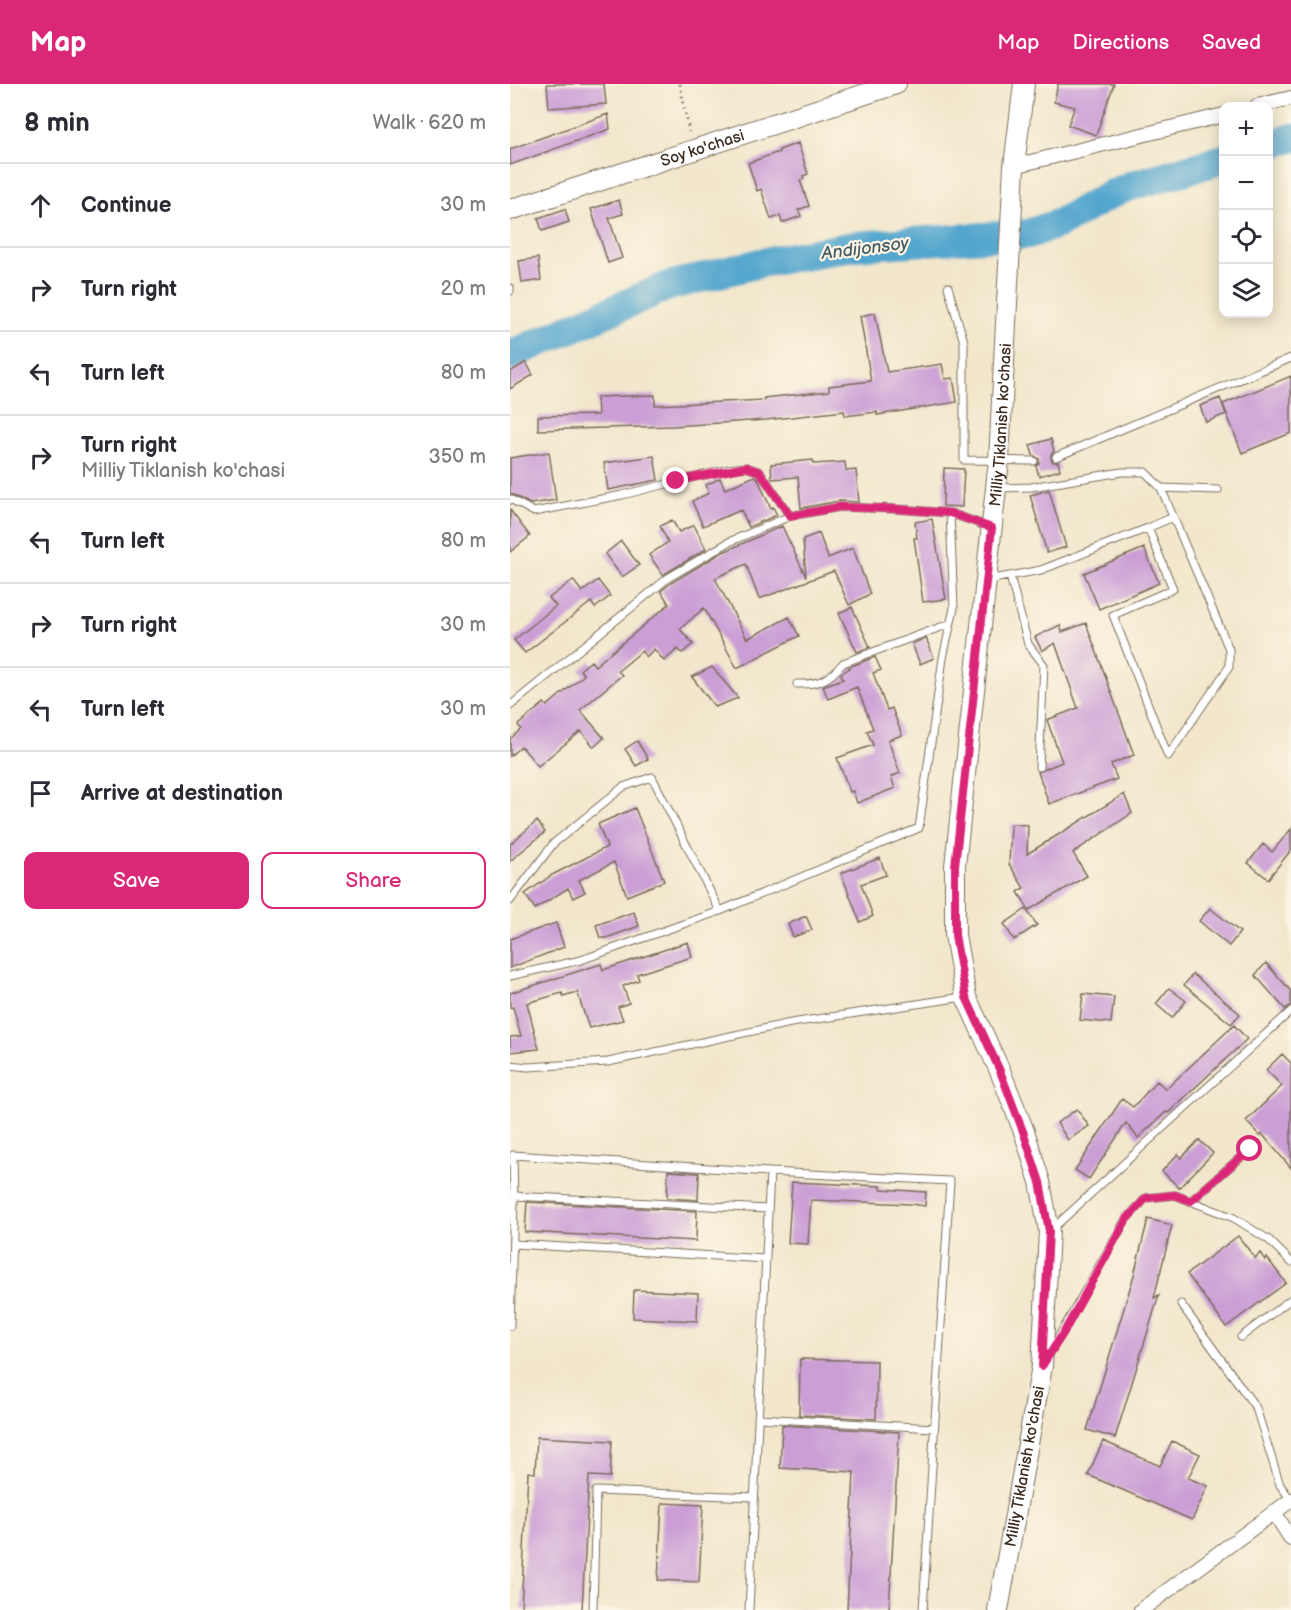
<!DOCTYPE html>
<meta charset="utf-8">
<style>
body{margin:0;font-family:"Balsamiq Sans",sans-serif;background:#f7f7f7;color:#2b2b33}
.controls{position:absolute;right:18px;top:18px;display:grid;overflow:hidden;border-radius:12px;box-shadow:0 3px 15px #0003}
.controls button{width:54px;height:54px;display:grid;place-items:center;padding:0;border:0;border-bottom:2px solid #e1e1e2;background:#fff;color:#2b2b33;font:30px sans-serif}
.stop{position:absolute;width:18px;height:18px;margin:-14px;border:4px solid #db2777;border-radius:50%;background:#fff}
.stop.end{background:#db2777;border-color:#fff;box-shadow:0 2px 6px #0008}
.list{margin:0;padding:0;list-style:none}
h2{display:flex;justify-content:space-between;align-items:center;height:78px;margin:0;padding:0 24px;font-size:26px}
h2 small{font-size:20px;font-weight:400;color:#7c7c81}
.list li{display:grid;grid-template-columns:39px 1fr auto;gap:18px;align-items:center;box-sizing:border-box;height:84px;padding:0 24px;border-top:2px solid #e1e1e2}
.list b{display:block;font-size:22px;white-space:nowrap}
.list p{margin:0;font-size:20px;white-space:nowrap;color:#7c7c81}
.list em{font-size:20px;font-style:normal;color:#7c7c81}
.actions{display:flex;gap:12px;padding:18px 24px}
.actions a{flex:1;padding:14px 0;border:2px solid #db2777;border-radius:12px;text-align:center;font-size:21px;color:#db2777}
.actions .main{background:#db2777;color:#fff}
.icon{flex:none;width:33px;height:33px;fill:none;stroke:currentColor;stroke-width:2;stroke-linecap:round;stroke-linejoin:round}
.map{position:relative;flex:none;width:781px;height:1526px;overflow:hidden}
header{display:flex;align-items:center;gap:36px;box-sizing:border-box;height:84px;padding:0 30px;background:#db2777;color:#fff}
header strong{font-size:28px}
nav{display:flex;gap:33px;margin-inline-start:auto;font-size:21px}
main{display:flex}
aside{flex:1;background:#fff}
.map>svg:first-child{display:block}
</style>
<header>
<strong>Map</strong>
<nav><a>Map</a><a>Directions</a><a>Saved</a></nav>
</header>
<main>
<aside>
<h2>8 min<small>Walk · 620 m</small></h2>
<ul class="list">
<li><svg class="icon" aria-label="ahead" viewBox="0 0 24 24"><path d="M12 20V5M6 11l6-6 6 6"/></svg><div><b>Continue</b></div><em>30 m</em></li>
<li><svg class="icon" aria-label="right" viewBox="0 0 24 24"><path d="M7 20v-9h11M14 6l5 5-5 5"/></svg><div><b>Turn right</b></div><em>20 m</em></li>
<li><svg class="icon" aria-label="left" viewBox="0 0 24 24"><path d="M17 20v-9H6M10 6l-5 5 5 5"/></svg><div><b>Turn left</b></div><em>80 m</em></li>
<li><svg class="icon" aria-label="right" viewBox="0 0 24 24"><path d="M7 20v-9h11M14 6l5 5-5 5"/></svg><div><b>Turn right</b><p>Milliy Tiklanish ko'chasi</p></div><em>350 m</em></li>
<li><svg class="icon" aria-label="left" viewBox="0 0 24 24"><path d="M17 20v-9H6M10 6l-5 5 5 5"/></svg><div><b>Turn left</b></div><em>80 m</em></li>
<li><svg class="icon" aria-label="right" viewBox="0 0 24 24"><path d="M7 20v-9h11M14 6l5 5-5 5"/></svg><div><b>Turn right</b></div><em>30 m</em></li>
<li><svg class="icon" aria-label="left" viewBox="0 0 24 24"><path d="M17 20v-9H6M10 6l-5 5 5 5"/></svg><div><b>Turn left</b></div><em>30 m</em></li>
<li><svg class="icon" aria-label="arrive" viewBox="0 0 24 24"><path d="M6 21V4h12l-3 4 3 4H6"/></svg><div><b>Arrive at destination</b></div></li>
</ul>
<div class="actions"><a class="main">Save</a><a>Share</a></div>
</aside>
<div class="map">
<svg width="781" height="1526" viewBox="0 0 781 1526">
<rect width="100%" height="100%" fill="#fcf5e5"/>
<filter id="ink" filterUnits="userSpaceOnUse"><feTurbulence type="fractalNoise" baseFrequency=".0167" numOctaves="2"/><feDisplacementMap in="SourceGraphic" scale="12" xChannelSelector="R" yChannelSelector="G"/><feConvolveMatrix kernelMatrix="1 2 1 2 8 2 1 2 1" color-interpolation-filters="sRGB"/></filter>
<filter id="wash" filterUnits="userSpaceOnUse"><feTurbulence type="fractalNoise" baseFrequency=".008" numOctaves="4" result="noise"/><feDisplacementMap in="SourceGraphic" scale="24" xChannelSelector="R" yChannelSelector="G"/><feGaussianBlur stdDeviation="1.35" result="paint"/><feColorMatrix in="noise" values="0 0 0 0 0 0 0 0 0 0 0 0 0 0 0 0 0 1.4 0 .05"/><feComposite in="paint" operator="in"/></filter>
<g filter="url(#wash)">
<rect width="100%" height="100%" fill="#f2e7cc"/>
<g fill="none" stroke-linecap="round" stroke-linejoin="round">
<!-- river -->
<path stroke="#52a6ce" stroke-width="30" d="M 758,61 L 781,54
M 0,271 L 158,202 L 250,179 L 344,162 L 518,150 L 550,139 L 601,110 L 620,102 L 714,75"/>
</g>
<g id="blocks">
<!-- building -->
<path fill="#cb9fd6" d="M 37,0 L 94,0 L 96,20 L 39,24 Z
M 548,0 L 604,0 L 586,51 L 558,41 L 565,23 L 544,18 Z
M 98,30 L 100,45 L 0,81 L 0,65 Z
M 288,59 L 298,90 L 293,92 L 294,95 L 290,96 L 299,122 L 288,126 L 291,132 L 272,139 L 270,132 L 261,135 L 251,105 L 247,107 L 238,79 L 269,68 L 269,66 Z
M 109,116 L 113,130 L 99,134 L 112,174 L 98,179 L 81,125 Z
M 55,125 L 59,138 L 32,147 L 28,134 Z
M 28,174 L 31,196 L 12,199 L 9,177 Z
M 365,229 L 377,288 L 432,280 L 435,295 L 443,294 L 447,318 L 367,331 L 367,328 L 335,332 L 334,327 L 256,336 L 163,342 L 28,346 L 28,332 L 88,331 L 87,313 L 145,311 L 145,321 L 255,316 L 254,314 L 319,307 L 319,302 L 361,297 L 350,232 Z
M 16,278 L 23,291 L 0,305 L 0,288 Z
M 781,292 L 781,349 L 732,369 L 713,320 Z
M 710,314 L 716,330 L 696,338 L 690,322 Z
M 541,355 L 544,368 L 541,370 L 541,375 L 543,378 L 548,378 L 550,386 L 529,392 L 526,382 L 529,379 L 529,375 L 523,371 L 520,361 Z
M 39,368 L 46,416 L 20,420 L 0,409 L 0,374 Z
M 144,372 L 148,396 L 98,406 L 94,379 Z
M 303,376 L 303,380 L 335,378 L 336,387 L 346,386 L 349,418 L 329,417 L 291,424 L 288,393 L 262,395 L 261,380 Z
M 434,384 L 454,385 L 452,423 L 433,422 Z
M 245,392 L 248,395 L 261,425 L 263,423 L 267,431 L 239,443 L 231,426 L 193,442 L 182,417 L 199,409 L 196,401 L 210,394 L 215,405 Z
M 539,406 L 556,463 L 537,469 L 520,411 Z
M 0,426 L 20,452 L 0,468 Z
M 422,435 L 436,515 L 413,518 L 404,454 L 407,454 L 405,438 Z
M 162,436 L 169,448 L 184,441 L 196,465 L 153,491 L 139,471 L 158,458 L 150,442 Z
M 272,442 L 296,493 L 293,455 L 309,449 L 318,474 L 343,464 L 360,510 L 339,521 L 324,487 L 249,515 L 236,480 L 205,494 L 237,555 L 279,533 L 289,552 L 227,584 L 194,524 L 170,545 L 183,560 L 172,569 L 168,565 L 154,577 L 144,565 L 136,573 L 132,567 L 108,587 L 112,591 L 70,626 L 94,654 L 84,663 L 71,647 L 28,682 L 11,662 L 0,672 L 0,655 L 11,645 L 8,641 L 34,619 L 37,622 L 74,591 L 70,586 L 81,577 L 85,582 L 159,520 L 151,507 L 161,499 L 211,469 Z
M 111,457 L 129,481 L 112,493 L 95,470 Z
M 634,464 L 649,499 L 589,525 L 574,489 Z
M 63,496 L 72,508 L 88,496 L 100,512 L 85,524 L 81,518 L 15,569 L 4,556 L 46,522 L 39,514 Z
M 342,523 L 360,563 L 347,568 L 329,529 Z
M 576,539 L 624,671 L 601,680 L 607,695 L 539,720 L 528,688 L 552,678 L 537,636 L 568,624 L 545,559 L 532,567 L 525,553 L 550,541 L 552,548 Z
M 416,554 L 424,574 L 410,580 L 402,560 Z
M 365,573 L 371,586 L 363,589 L 377,626 L 382,624 L 392,651 L 378,656 L 390,689 L 381,693 L 385,704 L 347,719 L 343,707 L 340,708 L 327,674 L 363,661 L 357,647 L 363,645 L 347,603 L 318,615 L 313,602 L 333,595 L 331,590 L 340,584 L 339,583 Z
M 202,583 L 228,614 L 205,623 L 182,593 Z
M 127,657 L 138,675 L 126,682 L 115,665 Z
M 614,710 L 622,729 L 563,769 L 577,792 L 519,826 L 508,808 L 514,804 L 499,780 L 501,740 L 518,741 L 517,770 Z
M 125,724 L 154,797 L 117,812 L 104,778 L 69,796 L 75,808 L 63,814 L 58,804 L 25,825 L 15,810 L 42,791 L 97,763 L 88,740 Z
M 27,737 L 35,748 L 0,777 L 0,760 Z
M 781,745 L 781,766 L 758,795 L 738,779 L 753,760 L 762,768 Z
M 370,774 L 376,791 L 351,800 L 363,832 L 350,838 L 331,789 Z
M 700,824 L 730,848 L 719,862 L 689,837 Z
M 516,825 L 527,841 L 504,856 L 494,840 Z
M 124,828 L 129,842 L 96,854 L 90,854 L 86,841 Z
M 296,832 L 302,846 L 283,853 L 278,840 Z
M 46,839 L 54,863 L 0,884 L 0,855 Z
M 178,858 L 182,873 L 127,890 L 129,896 L 113,902 L 119,919 L 108,923 L 113,936 L 79,944 L 67,908 L 53,912 L 52,909 L 17,919 L 29,965 L 0,968 L 0,953 L 11,952 L 3,923 L 0,924 L 0,909 L 91,880 L 93,886 Z
M 756,879 L 781,907 L 781,921 L 775,925 L 745,891 Z
M 683,890 L 730,930 L 721,940 L 674,901 Z
M 659,904 L 676,917 L 662,934 L 646,920 Z
M 573,910 L 604,913 L 601,939 L 570,936 Z
M 724,941 L 737,955 L 658,1029 L 656,1028 L 628,1054 L 616,1039 L 579,1095 L 565,1086 L 612,1015 L 623,1023 L 647,997 L 656,1005 Z
M 772,970 L 781,979 L 781,1084 L 752,1050 L 750,1052 L 736,1037 L 772,1002 L 756,986 Z
M 567,1025 L 579,1042 L 558,1056 L 547,1039 Z
M 689,1056 L 703,1069 L 669,1104 L 652,1087 L 668,1070 L 671,1074 Z
M 158,1087 L 189,1089 L 188,1116 L 157,1114 Z
M 282,1098 L 371,1102 L 371,1105 L 416,1108 L 415,1122 L 401,1120 L 301,1116 L 298,1160 L 278,1159 Z
M 17,1118 L 187,1127 L 186,1157 L 15,1148 Z
M 638,1135 L 662,1141 L 644,1214 L 649,1211 L 605,1354 L 577,1346 L 624,1191 Z
M 728,1152 L 745,1174 L 750,1169 L 755,1176 L 757,1174 L 776,1199 L 716,1243 L 677,1190 Z
M 124,1206 L 188,1209 L 187,1237 L 123,1234 Z
M 290,1275 L 367,1277 L 366,1335 L 289,1331 Z
M 272,1341 L 389,1348 L 379,1526 L 337,1526 L 344,1388 L 270,1384 Z
M 27,1353 L 102,1357 L 100,1393 L 79,1392 L 72,1526 L 11,1526 L 18,1388 L 25,1389 Z
M 593,1357 L 650,1382 L 662,1357 L 690,1370 L 678,1394 L 698,1402 L 682,1436 L 578,1391 Z
M 152,1419 L 193,1421 L 189,1498 L 148,1496 Z"/>
</g>
</g>
<g filter="url(#ink)">
<use href="#blocks" fill-opacity="0" stroke="#7b6c5b" stroke-width="1.5"/>
<g fill="none" stroke-linecap="round" stroke-linejoin="round">
<defs>
<path id="lane" d="M 438,203 L 454,258 L 454,376 L 524,377
M 0,204 L 0,207
M 546,373 L 781,274
M 488,404 L 521,403 L 612,388 L 635,388 L 651,404 L 719,565 L 719,583 L 658,672 L 603,531 L 663,505 L 638,444 L 663,433
M 651,404 L 708,406
M 0,415 L 24,428 L 112,411 L 218,385 L 236,383 L 250,388 L 280,432
M 500,492 L 518,560 L 534,581 L 529,683
M 478,496 L 531,486 L 638,444
M 287,600 C 309,601 320,595 333,579 L 439,540
M 0,622 L 158,494 L 219,458 L 280,432 L 330,423 L 386,425 L 440,429 L 479,443
M 0,817 L 43,760 L 113,703 L 142,693 L 210,827
M 0,892 L 71,876 L 210,827 L 409,744 L 433,574 L 444,524 L 440,429
M 0,981 L 18,983 L 98,978 L 281,939 L 453,913
M 4,1112 L 258,1125
M 681,1117 L 740,1065
M 541,1146 L 781,927
M 3,1160 L 256,1175
M 671,1220 L 746,1324 L 770,1401 L 781,1416
M 0,1242 L 4,1118 L 3,1071 L 260,1088
M 731,1253 L 781,1215
M 538,1272 L 616,1135 L 636,1114 L 665,1111 L 724,1134 L 759,1156 L 781,1178
M 248,1334 L 424,1344
M 83,1526 L 86,1407 L 244,1413
M 239,1526 L 260,1088 L 440,1097 L 413,1526"/>
<path id="street" d="M 747,22 L 781,14
M 504,82 L 714,31
M 764,1428 L 781,1455
M 631,1526 L 781,1416"/>
<g id="secondary">
<path id="s1" d="M 0,126 L 386,0"/>
<path id="s2" d="M 488,1526 L 532,1282 L 539,1147 L 530,1098 L 515,1050 L 490,987 L 456,913 L 445,851 L 445,782 L 489,376 L 504,82 L 514,0"/>
</g>
</defs>
<!-- lane casing -->
<use href="#lane" stroke="#7b6c5b" stroke-width="9"/>
<!-- street casing -->
<use href="#street" stroke="#7b6c5b" stroke-width="16"/>
<!-- secondary casing -->
<use href="#secondary" stroke="#7b6c5b" stroke-width="22"/>
<!-- path -->
<path stroke="#7b6c5b" stroke-width="3" stroke-dasharray="1.5 4.5" stroke-linecap="butt" d="M 170,0 L 179,48"/>
<!-- lane -->
<use href="#lane" stroke="#fff" stroke-width="7"/>
<!-- street -->
<use href="#street" stroke="#fff" stroke-width="14"/>
<!-- secondary -->
<use href="#secondary" stroke="#fff" stroke-width="20"/>
</g>
</g>
<g fill="none" stroke-linecap="round" stroke-linejoin="round" filter="url(#ink)">
<!-- route -->
<path stroke="#db2777" stroke-width="8" d="M 166,397 L 236,383 L 250,388 L 280,432 L 330,423 L 386,425 L 440,429 L 482,444 L 445,782 L 445,851 L 456,913 L 490,987 L 514,1050 L 530,1098 L 539,1147 L 532,1282 L 554,1248 L 616,1136 L 636,1114 L 665,1111 L 681,1117 L 740,1065"/>
</g>
<g text-anchor="middle" stroke-width="4.5" stroke-linejoin="round" paint-order="stroke">
<!-- street labels -->
<g font-size="16" fill="#3b2a1e" stroke="#fcf5e5">
<text dy="6" stroke="none"><textPath href="#s1" startOffset="202">Soy ko'chasi</textPath></text>
<text dy="6" stroke="none"><textPath href="#s2" startOffset="1208">Milliy Tiklanish ko'chasi</textPath></text>
<text dy="6" stroke="none"><textPath href="#s2" startOffset="146">Milliy Tiklanish ko'chasi</textPath></text>
</g>
<!-- water labels -->
<g font-size="18" font-style="italic" fill="#445c64" stroke="#fcf5e5">
<text transform="translate(355 164) rotate(-7)" y="6">Andijonsoy</text>
</g>
</g>
</svg>
<div class="controls">
<button>+</button>
<button>−</button>
<button><svg class="icon" aria-label="locate" viewBox="0 0 24 24"><circle cx="12" cy="12" r="6"/><path d="M12 2v4M12 18v4M2 12h4M18 12h4"/></svg></button>
<button><svg class="icon" aria-label="layers" viewBox="0 0 24 24"><path d="M12 4l9 5-9 5-9-5zM3 14l9 5 9-5"/></svg></button>
</div>
<div class="stop" style="left:740px;top:1065px"></div>
<div class="stop end" style="left:166px;top:397px"></div>
</div>
</main>
